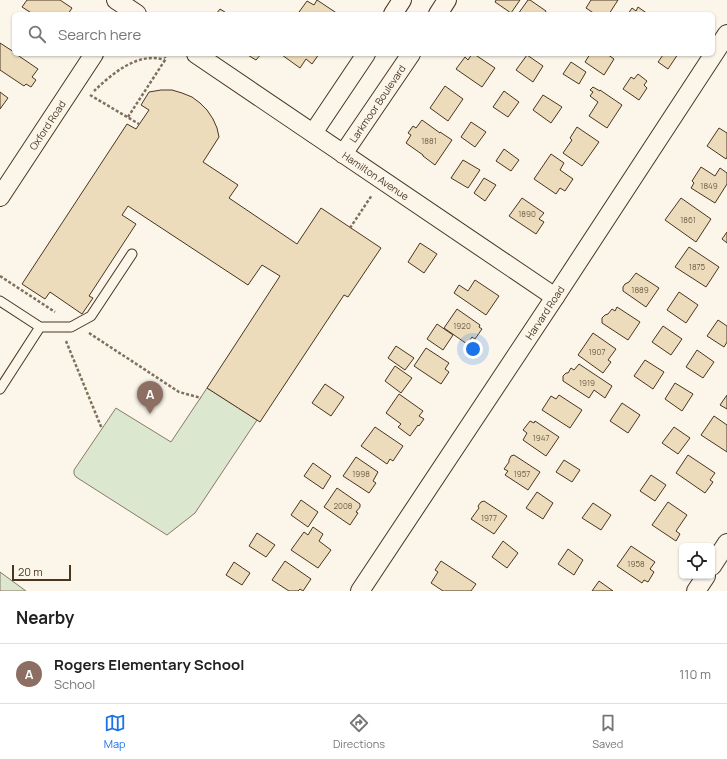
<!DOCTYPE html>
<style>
body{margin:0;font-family:Manrope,sans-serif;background:#f2f2f2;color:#222}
.controls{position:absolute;right:12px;bottom:12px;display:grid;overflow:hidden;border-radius:6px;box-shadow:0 1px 3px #0004}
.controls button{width:36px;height:36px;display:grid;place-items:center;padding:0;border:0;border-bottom:1px solid #e0e0e0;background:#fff;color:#222;font:20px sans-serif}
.scale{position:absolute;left:12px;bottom:10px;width:59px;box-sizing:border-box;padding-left:4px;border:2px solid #4a3520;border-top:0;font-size:11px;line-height:14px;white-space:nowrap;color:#4a3520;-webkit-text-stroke:3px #fbf6e9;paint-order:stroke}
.you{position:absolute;left:473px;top:349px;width:14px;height:14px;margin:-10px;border:3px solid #fff;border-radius:50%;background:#1a73e8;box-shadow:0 0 0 6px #1a73e833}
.badge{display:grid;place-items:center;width:26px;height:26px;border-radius:50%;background:#1a73e8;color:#fff;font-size:13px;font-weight:700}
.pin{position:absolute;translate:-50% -33px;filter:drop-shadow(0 1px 2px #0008)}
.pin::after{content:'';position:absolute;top:21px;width:14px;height:12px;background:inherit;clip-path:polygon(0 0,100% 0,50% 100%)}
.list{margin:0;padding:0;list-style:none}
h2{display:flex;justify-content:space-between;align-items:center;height:52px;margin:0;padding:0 16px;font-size:17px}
h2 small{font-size:13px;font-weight:400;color:#767676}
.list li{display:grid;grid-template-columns:26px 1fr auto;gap:12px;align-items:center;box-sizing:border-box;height:60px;padding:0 16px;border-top:1px solid #e0e0e0}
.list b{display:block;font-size:15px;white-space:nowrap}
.list p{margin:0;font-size:13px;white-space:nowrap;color:#767676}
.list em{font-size:13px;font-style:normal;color:#767676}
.icon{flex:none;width:22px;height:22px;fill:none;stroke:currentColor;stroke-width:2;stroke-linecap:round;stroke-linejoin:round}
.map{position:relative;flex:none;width:727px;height:591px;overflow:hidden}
.search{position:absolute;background:#fff;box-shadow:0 1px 3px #0004;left:12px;right:12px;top:12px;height:44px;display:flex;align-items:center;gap:10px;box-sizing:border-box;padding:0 14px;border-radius:6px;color:#767676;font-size:15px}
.sheet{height:112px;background:#fff}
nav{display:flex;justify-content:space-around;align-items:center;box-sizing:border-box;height:56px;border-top:1px solid #e0e0e0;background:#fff;font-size:11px;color:#767676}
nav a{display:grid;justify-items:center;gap:2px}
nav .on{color:#1a73e8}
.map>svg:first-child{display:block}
</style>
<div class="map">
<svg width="727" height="591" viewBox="0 0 727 591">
<rect width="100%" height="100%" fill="#fbf6e9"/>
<!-- green -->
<path fill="#dce7d0" stroke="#887966" d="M 207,388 L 257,420 L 195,513 L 167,535 L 76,477 L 74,474 L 74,470 L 116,408 L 119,410 L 171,442 Z
M 0,572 L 26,591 L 0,591 Z"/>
<!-- building -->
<path fill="#ecdcbc" stroke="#4a3520" d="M 27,0 L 60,0 L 72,8 L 68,14 L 33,14 L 22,7 Z
M 317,0 L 338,14 L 302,14 L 299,12 L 307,1 L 314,5 Z
M 496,0 L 520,0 L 511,13 L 495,2 Z
M 528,0 L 530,0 L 546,11 L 545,14 L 518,14 Z
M 591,0 L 618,0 L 609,14 L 595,14 L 586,8 Z
M 638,7 L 648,14 L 628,14 L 632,8 L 636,11 Z
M 220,9 L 228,14 L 216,14 Z
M 0,43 L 14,52 L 14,54 L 16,54 L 38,69 L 32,77 L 36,80 L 31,87 L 26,84 L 24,86 L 0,70 Z
M 246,54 L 261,54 L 256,60 Z
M 282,54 L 319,54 L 312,64 L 306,59 L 300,68 L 282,55 Z
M 472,54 L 474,54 L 495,68 L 482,87 L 456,69 L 465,57 L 468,60 Z
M 590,54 L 607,54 L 614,59 L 604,75 L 585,62 Z
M 662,54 L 678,54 L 668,69 L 658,62 L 663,55 Z
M 527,55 L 543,66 L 533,82 L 516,70 Z
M 571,62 L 586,72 L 579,84 L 563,74 Z
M 638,74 L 647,81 L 644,85 L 647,88 L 639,100 L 623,89 L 631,77 L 634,79 Z
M 445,86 L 463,99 L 448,121 L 430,108 Z
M 593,87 L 600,91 L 600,90 L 622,105 L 607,128 L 589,116 L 598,102 L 590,96 L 593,92 L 590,90 Z
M 161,90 L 172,90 L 182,93 L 192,97 L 200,103 L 207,110 L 213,119 L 217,128 L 219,137 L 203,162 L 238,185 L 229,198 L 297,244 L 321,208 L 381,248 L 348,297 L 344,295 L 260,422 L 207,388 L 280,276 L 262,265 L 248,285 L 128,206 L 122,215 L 136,224 L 89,296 L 93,298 L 82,314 L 50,292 L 45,299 L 22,284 L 127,124 L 136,129 L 149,110 L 141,105 L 149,92 Z
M 504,91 L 519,102 L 508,117 L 493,107 Z
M 0,92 L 8,98 L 0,109 Z
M 543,95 L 562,107 L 551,123 L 533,110 Z
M 422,120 L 440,133 L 440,132 L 452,140 L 435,165 L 423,156 L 423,155 L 406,143 L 411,135 L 408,133 L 413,126 L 416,128 Z
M 471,122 L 486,132 L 475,147 L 461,137 Z
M 577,127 L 599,142 L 582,166 L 563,153 L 572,140 L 570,138 Z
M 719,128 L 727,133 L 727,157 L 726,159 L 707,146 Z
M 504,149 L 519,160 L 511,171 L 496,161 Z
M 551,154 L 564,163 L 560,170 L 573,179 L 565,191 L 560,188 L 556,194 L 534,179 Z
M 463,160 L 480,170 L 468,188 L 451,178 Z
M 701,167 L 715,176 L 720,168 L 727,173 L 727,184 L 715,203 L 691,188 L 694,183 L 692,181 Z
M 484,178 L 496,185 L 485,201 L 474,193 Z
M 522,198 L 544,213 L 539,219 L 544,222 L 536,234 L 509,216 Z
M 681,198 L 711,219 L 696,242 L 665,220 Z
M 727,232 L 727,243 L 722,239 Z
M 420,243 L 437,254 L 424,273 L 408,262 Z
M 689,247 L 719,267 L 706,287 L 675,267 Z
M 636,273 L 659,288 L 646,307 L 623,291 L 623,287 L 625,284 L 629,282 Z
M 475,280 L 499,296 L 486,315 L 454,293 L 459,285 L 468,291 Z
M 679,292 L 698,305 L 686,323 L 667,310 Z
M 617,307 L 640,322 L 628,340 L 602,323 L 602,318 L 605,315 L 608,314 L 612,309 L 615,311 Z
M 457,309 L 480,325 L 479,327 L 482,329 L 475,339 L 472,337 L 467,344 L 444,328 Z
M 718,320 L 727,326 L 727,342 L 724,347 L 707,336 Z
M 437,324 L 453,335 L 443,350 L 427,339 Z
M 663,326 L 682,339 L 671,355 L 652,342 Z
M 593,333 L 616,349 L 608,360 L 611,362 L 603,373 L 578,355 Z
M 396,346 L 414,358 L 405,370 L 388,358 Z
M 426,348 L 449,363 L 445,369 L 449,372 L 441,384 L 414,366 Z
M 697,350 L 714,362 L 703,378 L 686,367 Z
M 645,360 L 664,372 L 653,389 L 634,376 Z
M 579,364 L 612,386 L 605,398 L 594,390 L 589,398 L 563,381 L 563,376 L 566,373 L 568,373 L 571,368 L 574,370 Z
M 395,366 L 412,378 L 401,393 L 385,381 Z
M 675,383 L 693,394 L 682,411 L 665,399 Z
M 325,384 L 344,397 L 331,416 L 312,403 Z
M 399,394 L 423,411 L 419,416 L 424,419 L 419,426 L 418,425 L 410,436 L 398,427 L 401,424 L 386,413 Z
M 559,395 L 582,410 L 570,428 L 542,410 L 551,396 L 556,399 Z
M 727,395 L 727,409 L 720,405 Z
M 622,403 L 640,415 L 628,433 L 610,421 Z
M 714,416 L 727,425 L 727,452 L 701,435 Z
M 530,421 L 534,423 L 535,421 L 559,437 L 546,456 L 523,440 L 527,433 L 523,430 Z
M 375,427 L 403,446 L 393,461 L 390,459 L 387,464 L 361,446 Z
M 674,427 L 690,438 L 678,454 L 662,443 Z
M 514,455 L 540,472 L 528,490 L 505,475 L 508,471 L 504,469 L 509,462 L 509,460 L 511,456 Z
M 688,455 L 715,473 L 710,480 L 713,482 L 705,493 L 676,473 Z
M 356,457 L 378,472 L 373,481 L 376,483 L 369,493 L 343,476 Z
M 564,460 L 580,470 L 572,482 L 556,472 Z
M 313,463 L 331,476 L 323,489 L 304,476 Z
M 651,475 L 666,485 L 655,501 L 640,491 Z
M 337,488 L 360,504 L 360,507 L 356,512 L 358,513 L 350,525 L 324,507 Z
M 537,492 L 553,503 L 543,519 L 526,508 Z
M 301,500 L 318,512 L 308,527 L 291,515 Z
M 484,501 L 507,516 L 494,534 L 471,519 L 479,508 L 478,506 L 481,502 Z
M 668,502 L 687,515 L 676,531 L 680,534 L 676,541 L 652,525 Z
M 593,503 L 611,515 L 601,530 L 582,518 Z
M 313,527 L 323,534 L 319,541 L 331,550 L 318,568 L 291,550 L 304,532 L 308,535 Z
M 257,533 L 275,545 L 266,557 L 249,546 Z
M 503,541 L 518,553 L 507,568 L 492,557 Z
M 631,546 L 655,562 L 650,569 L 654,572 L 648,582 L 644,580 L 642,583 L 617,566 Z
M 568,549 L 583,560 L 574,575 L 558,564 Z
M 285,561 L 311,579 L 303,591 L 300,589 L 298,591 L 289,591 L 272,580 Z
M 441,561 L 476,584 L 471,591 L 443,591 L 431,583 L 438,572 L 435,570 Z
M 234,562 L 250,573 L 242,585 L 226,575 Z
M 599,581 L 613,591 L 592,591 Z"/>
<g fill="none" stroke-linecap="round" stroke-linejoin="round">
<defs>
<path id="service" d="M 0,301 L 40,327 L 0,389
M 40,327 L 71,327 L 91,316 L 132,254"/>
<g id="minor">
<path d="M 116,0 L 137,14"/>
<path d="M 393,14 L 402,0"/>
<path d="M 438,14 L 447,0"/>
<path id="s1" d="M 196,54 L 555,297"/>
<path d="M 313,133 L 366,54"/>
<path id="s2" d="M 343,154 L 411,54"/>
<path id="s3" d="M 0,197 L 94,54"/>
<path d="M 712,566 L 727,543"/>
<path id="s4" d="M 360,591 L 555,297 L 727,34"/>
<path d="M 696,591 L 706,576"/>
</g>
</defs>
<!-- service casing -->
<use href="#service" stroke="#4a3520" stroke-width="11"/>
<!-- minor casing -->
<use href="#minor" stroke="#4a3520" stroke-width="20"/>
<!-- path -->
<path stroke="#7f6f5c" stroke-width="2.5" stroke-dasharray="3 2" stroke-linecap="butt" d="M 94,91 C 112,74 138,51 165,60
M 90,95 L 139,124
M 128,117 L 165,60 L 165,57
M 350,228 L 372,195
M 0,276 L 55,312
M 89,333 L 179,392 L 201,398
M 66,341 L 102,429"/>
<!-- service -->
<use href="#service" stroke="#fbf6e9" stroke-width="9"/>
<!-- minor -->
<use href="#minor" stroke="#fbf6e9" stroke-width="18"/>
</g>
<g text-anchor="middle" stroke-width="3" stroke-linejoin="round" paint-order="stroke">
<!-- number labels -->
<g font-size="8" fill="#725f47">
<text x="429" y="144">1881</text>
<text x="709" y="189">1849</text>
<text x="527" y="217">1890</text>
<text x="688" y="223">1861</text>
<text x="697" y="270">1875</text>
<text x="640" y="293">1889</text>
<text x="462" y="329">1920</text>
<text x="597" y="355">1907</text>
<text x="587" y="386">1919</text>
<text x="541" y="441">1947</text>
<text x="361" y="477">1998</text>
<text x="522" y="477">1957</text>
<text x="343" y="509">2008</text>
<text x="489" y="521">1977</text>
<text x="636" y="567">1958</text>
</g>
<!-- street labels -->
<g font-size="10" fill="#4a3520" stroke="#fbf6e9">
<text dy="4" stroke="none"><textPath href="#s2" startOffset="61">Larkmoor Boulevard</textPath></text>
<text dy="4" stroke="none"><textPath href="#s3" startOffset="86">Oxford Road</textPath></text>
<text dy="4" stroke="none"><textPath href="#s1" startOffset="217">Hamilton Avenue</textPath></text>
<text dy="4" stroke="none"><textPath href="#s4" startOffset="334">Harvard Road</textPath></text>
</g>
</g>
</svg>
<div class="controls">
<button><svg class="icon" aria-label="locate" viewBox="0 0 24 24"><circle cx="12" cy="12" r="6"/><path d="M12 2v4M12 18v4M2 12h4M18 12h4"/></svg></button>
</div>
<div class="scale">20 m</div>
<div class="you"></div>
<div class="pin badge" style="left:150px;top:414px;background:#8d6e63">A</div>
<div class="search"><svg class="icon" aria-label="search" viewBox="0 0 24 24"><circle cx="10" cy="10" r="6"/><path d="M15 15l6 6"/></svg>Search here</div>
</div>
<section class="sheet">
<h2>Nearby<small></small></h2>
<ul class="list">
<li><span class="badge" style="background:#8d6e63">A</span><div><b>Rogers Elementary School</b><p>School</p></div><em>110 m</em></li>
</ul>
</section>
<nav>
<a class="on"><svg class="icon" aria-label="map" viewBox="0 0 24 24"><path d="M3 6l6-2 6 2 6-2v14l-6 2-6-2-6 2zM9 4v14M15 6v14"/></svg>Map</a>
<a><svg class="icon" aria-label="directions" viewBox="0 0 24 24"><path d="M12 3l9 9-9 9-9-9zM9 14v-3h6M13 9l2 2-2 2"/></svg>Directions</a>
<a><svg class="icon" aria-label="saved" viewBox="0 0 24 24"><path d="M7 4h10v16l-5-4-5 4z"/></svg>Saved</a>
</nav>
